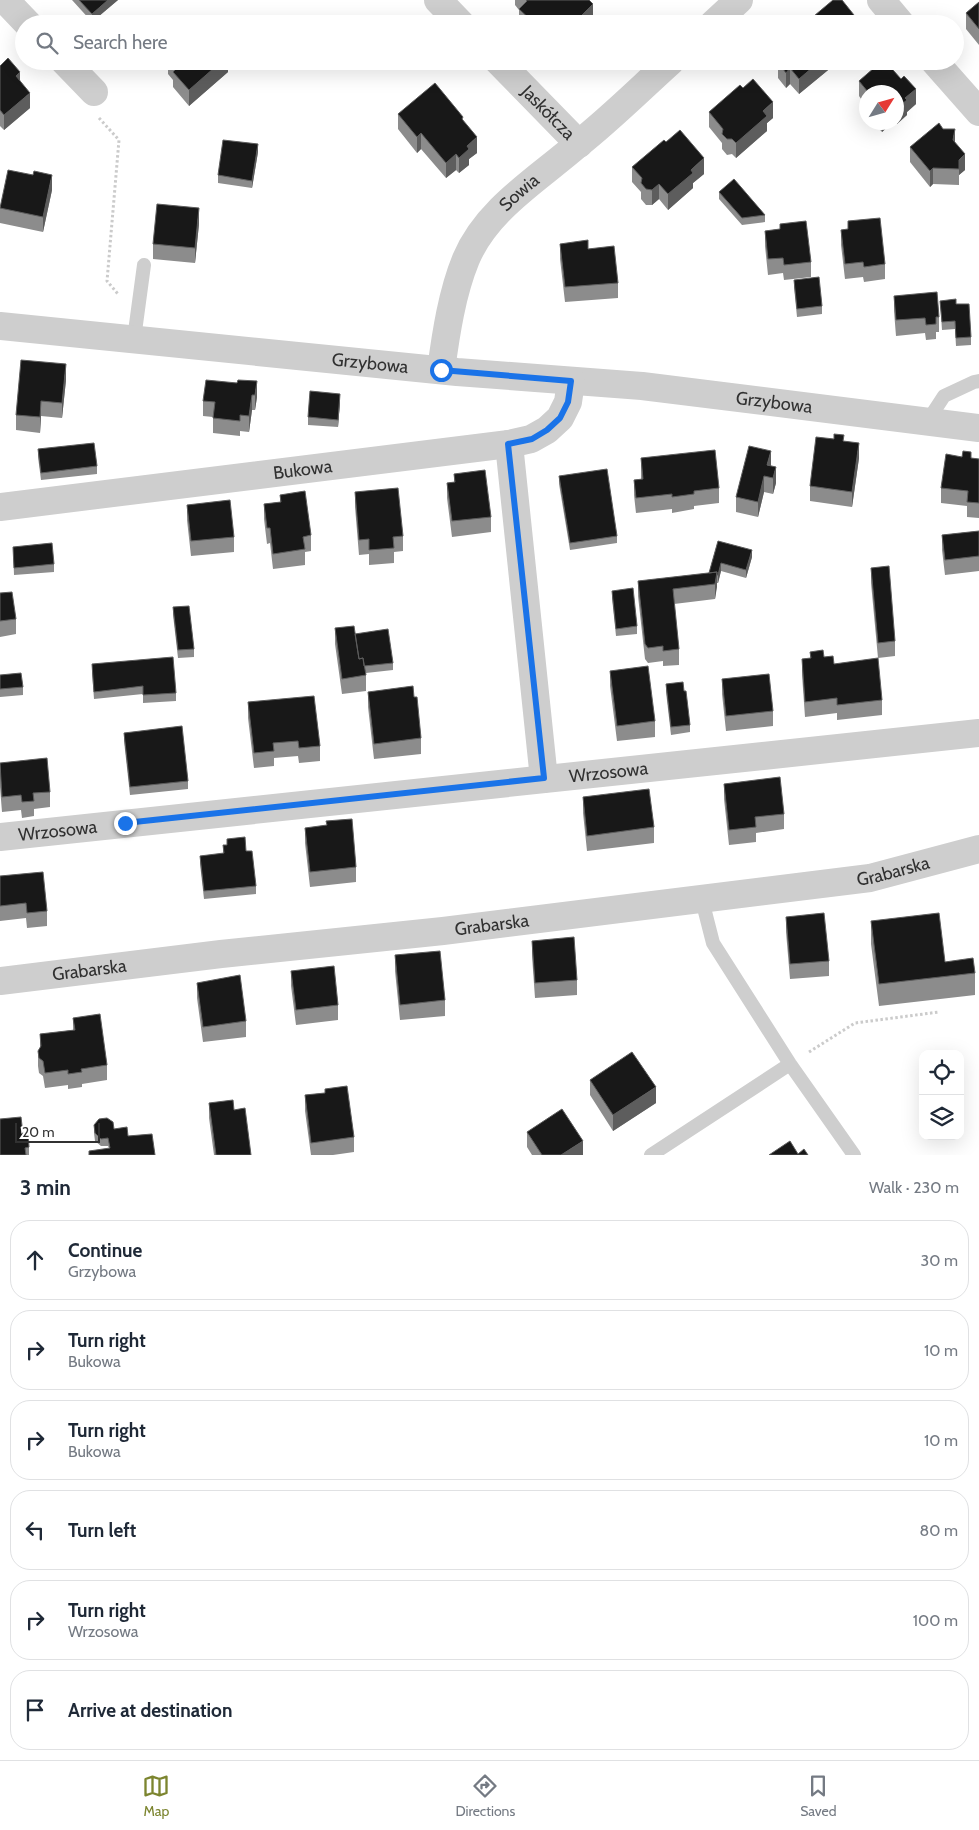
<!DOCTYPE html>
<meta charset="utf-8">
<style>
body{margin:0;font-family:Cabin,sans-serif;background:#f2f2f3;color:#1f2937}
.controls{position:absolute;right:15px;bottom:15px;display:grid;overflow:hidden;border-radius:10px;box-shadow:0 5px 20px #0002}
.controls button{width:45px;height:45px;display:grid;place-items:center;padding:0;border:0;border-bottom:1px solid #e0e1e3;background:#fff;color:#1f2937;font:25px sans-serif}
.compass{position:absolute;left:859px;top:85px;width:45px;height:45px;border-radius:50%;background:#fff;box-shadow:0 5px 20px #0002;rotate:53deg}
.scale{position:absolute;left:15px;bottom:12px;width:85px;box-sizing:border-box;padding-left:5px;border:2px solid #313131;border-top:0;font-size:14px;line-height:18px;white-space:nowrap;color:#313131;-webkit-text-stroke:4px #fff;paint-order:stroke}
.stop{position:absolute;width:15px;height:15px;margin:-11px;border:4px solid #1a73e8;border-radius:50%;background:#fff}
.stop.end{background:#1a73e8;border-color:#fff;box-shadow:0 1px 5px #0008}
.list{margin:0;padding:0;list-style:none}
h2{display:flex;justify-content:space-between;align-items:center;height:65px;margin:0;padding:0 20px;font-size:21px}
h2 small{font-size:16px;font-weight:400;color:#747a83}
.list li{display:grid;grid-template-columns:32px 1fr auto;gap:15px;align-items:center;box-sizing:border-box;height:80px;margin:0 10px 10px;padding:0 10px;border:1px solid #e0e1e3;border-radius:20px}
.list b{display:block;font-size:19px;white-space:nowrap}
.list p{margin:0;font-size:16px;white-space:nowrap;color:#747a83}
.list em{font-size:16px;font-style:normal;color:#747a83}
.icon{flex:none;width:28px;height:28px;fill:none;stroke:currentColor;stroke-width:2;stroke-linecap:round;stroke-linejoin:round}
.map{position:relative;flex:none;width:979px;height:1155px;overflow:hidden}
.search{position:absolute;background:#fff;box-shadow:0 5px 20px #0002;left:15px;right:15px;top:15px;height:55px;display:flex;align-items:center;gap:12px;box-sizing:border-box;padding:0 18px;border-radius:28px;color:#747a83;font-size:19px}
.sheet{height:605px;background:#fff}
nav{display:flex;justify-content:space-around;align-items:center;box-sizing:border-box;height:70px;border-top:1px solid #e0e1e3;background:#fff;font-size:14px;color:#747a83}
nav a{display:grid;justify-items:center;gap:2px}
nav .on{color:#7c852f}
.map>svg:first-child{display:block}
</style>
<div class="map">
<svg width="979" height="1155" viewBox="0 0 979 1155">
<rect width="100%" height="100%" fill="#fff"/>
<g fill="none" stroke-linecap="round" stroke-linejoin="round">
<!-- path -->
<path stroke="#cbcbcb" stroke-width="3" stroke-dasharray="2.5 2.5" stroke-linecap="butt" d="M 99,118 L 119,140 L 107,281 L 118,294
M 809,1052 L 855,1023 L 939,1012"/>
<!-- lane -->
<path stroke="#cecece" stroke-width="14" d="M 134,339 L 144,265
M 927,422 L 944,396 L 974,382 L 979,381
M 702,900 L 713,943 L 790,1064 L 854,1155
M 651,1155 L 790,1064"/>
<!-- street -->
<g stroke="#cecece" stroke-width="28">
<path d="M 5,0 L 28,24"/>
<path d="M 438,0 L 461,24"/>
<path d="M 881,0 L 901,24"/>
<path d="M 713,24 L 739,0"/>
<path d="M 64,61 L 94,92"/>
<path id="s1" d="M 498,61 L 579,144"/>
<path d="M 934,61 L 979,112"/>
<path id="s2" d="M 0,326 L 457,372 L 642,386 L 979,428"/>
<path id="s3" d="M 441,370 C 446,333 452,293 466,259 C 487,209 538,179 577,145 C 610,119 640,89 671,61"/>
<path d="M 509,444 L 544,779"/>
<path id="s4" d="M 0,507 L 509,444 L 531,439 L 547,430 L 560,418 L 568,402 L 571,381"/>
<path id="s5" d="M 0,837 L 979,733"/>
<path id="s6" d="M 0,981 L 221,954 L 443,931 L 870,878 L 979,849"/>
</g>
</g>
<!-- wall -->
<path fill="#8c8c8c" d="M 72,0 L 118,0 L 92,22 Z
M 515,0 L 589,0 L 593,19 L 588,24 L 519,24 L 519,10 L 515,5 Z
M 979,2 L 979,45 L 966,29 L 966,13 Z
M 168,61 L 228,61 L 228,72 L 189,106 L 173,87 L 173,80 L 168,74 Z
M 774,61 L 833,61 L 833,66 L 799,94 L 790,84 L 786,88 L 778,78 L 778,68 L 774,64 Z
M 882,61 L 885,61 L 901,79 L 904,76 L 916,89 L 916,104 L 907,112 L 907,115 L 897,124 L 896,122 L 896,92 L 866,92 L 866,115 L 864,112 L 864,103 L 859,96 L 859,81 Z
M 0,66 L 20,80 L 30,108 L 4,130 L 0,126 Z
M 709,112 L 773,118 L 767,123 L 767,131 L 736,158 L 732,154 L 727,155 L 722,149 L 722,143 L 709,127 Z
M 398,114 L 463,121 L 477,153 L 469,159 L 469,165 L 459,173 L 456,170 L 446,178 L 421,149 L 417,153 L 398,129 Z
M 873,122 L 893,122 L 882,132 Z
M 955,143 L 965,170 L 959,175 L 959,185 L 933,184 L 930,187 L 910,162 L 910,147 Z
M 258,152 L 252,188 L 218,183 L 218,175 Z
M 632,167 L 704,174 L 693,183 L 693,188 L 668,210 L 659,199 L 652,205 L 646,205 L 641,199 L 641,192 L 632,182 Z
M 33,175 L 52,190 L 43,232 L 0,223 L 0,208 Z
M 719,192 L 765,215 L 765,222 L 742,225 L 719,199 Z
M 848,221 L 885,264 L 885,279 L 864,282 L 863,277 L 845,279 L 841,245 L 841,230 L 848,229 Z
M 199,224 L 195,263 L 153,259 L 153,244 Z
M 780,229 L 811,262 L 811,277 L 784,280 L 783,273 L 768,275 L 765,246 L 765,231 Z
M 560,244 L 588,249 L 618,283 L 618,298 L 565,302 L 560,259 Z
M 794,280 L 822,306 L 822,314 L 797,317 L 794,287 Z
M 894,296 L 939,317 L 939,332 L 936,332 L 936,339 L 926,340 L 925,333 L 896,336 L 894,311 Z
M 940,301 L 971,337 L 971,345 L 956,346 L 955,329 L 942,330 Z
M 66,380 L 62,418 L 41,416 L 40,433 L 16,430 L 16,415 Z
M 238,380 L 257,397 L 255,410 L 252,410 L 249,432 L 240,431 L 240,436 L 213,433 L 213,417 L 203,416 L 203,401 L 237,383 Z
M 340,402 L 338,427 L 308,425 L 308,417 Z
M 844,441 L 859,458 L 852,507 L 810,501 L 810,486 Z
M 38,449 L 97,466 L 97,474 L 41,480 L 38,457 Z
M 641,458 L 719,488 L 719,503 L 694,506 L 694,509 L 672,513 L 672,509 L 636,513 L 634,495 L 634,480 L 641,479 Z
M 971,458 L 979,459 L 979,518 L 967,517 L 967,506 L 941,503 L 941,488 Z
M 771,466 L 776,483 L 773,494 L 764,492 L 758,517 L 736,512 L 736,497 Z
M 454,474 L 491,517 L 491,532 L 452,537 L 447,498 L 447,483 L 454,482 Z
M 559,476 L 617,536 L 617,543 L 570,550 L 559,484 Z
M 355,492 L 403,536 L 403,551 L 394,552 L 394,563 L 369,565 L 369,554 L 359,555 L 355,507 Z
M 280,495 L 311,535 L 311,551 L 305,552 L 305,565 L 273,569 L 270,543 L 267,544 L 264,519 L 264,504 L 280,502 Z
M 187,505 L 234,537 L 234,552 L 191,556 L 187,520 Z
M 979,531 L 979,571 L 945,575 L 942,550 L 942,535 Z
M 718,541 L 752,557 L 746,578 L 721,571 L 718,583 L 717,583 L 715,599 L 674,604 L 679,649 L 679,665 L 663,666 L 663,661 L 648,663 L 645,659 L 638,596 L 638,581 L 709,573 Z
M 13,547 L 54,564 L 54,572 L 14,575 Z
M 871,568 L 895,641 L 895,656 L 878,658 L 871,583 Z
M 612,591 L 637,626 L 637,634 L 616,636 L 612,598 Z
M 0,593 L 16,619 L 16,634 L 0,637 Z
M 173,607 L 194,649 L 194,657 L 178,658 L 173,615 Z
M 335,628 L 355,634 L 393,663 L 393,670 L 366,673 L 366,691 L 342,694 L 335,644 Z
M 810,652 L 824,657 L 882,700 L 882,715 L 837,720 L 837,713 L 805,717 L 802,675 L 802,659 L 810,658 Z
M 92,664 L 176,693 L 176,701 L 143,703 L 143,694 L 94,699 L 92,672 Z
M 610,671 L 655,721 L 655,737 L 617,741 L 610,686 Z
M 0,675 L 23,687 L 23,695 L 0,697 Z
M 722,679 L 773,711 L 773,726 L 726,731 L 722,694 Z
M 666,684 L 690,725 L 690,732 L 671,735 L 666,692 Z
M 368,692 L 414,697 L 421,738 L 421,754 L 374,759 L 368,707 Z
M 248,702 L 320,746 L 320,761 L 299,763 L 298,756 L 274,758 L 274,766 L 254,768 L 248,718 Z
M 124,733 L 188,781 L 188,789 L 130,795 L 124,741 Z
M 0,763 L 50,792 L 50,807 L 34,809 L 34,816 L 22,818 L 21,810 L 2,812 L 0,787 Z
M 724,784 L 784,814 L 784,829 L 756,833 L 756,842 L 729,845 L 724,799 Z
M 583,797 L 654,827 L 654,843 L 587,851 L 583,813 Z
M 305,828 L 356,867 L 356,882 L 310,887 L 305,843 Z
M 227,839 L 246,851 L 256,886 L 256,894 L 204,899 L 200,864 L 200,856 L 223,854 L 223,845 L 227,845 Z
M 0,876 L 47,911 L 47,926 L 27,928 L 26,918 L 0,921 Z
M 786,917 L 829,961 L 829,976 L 790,979 L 786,932 Z
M 871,921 L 945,962 L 975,973 L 975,995 L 879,1006 L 871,944 Z
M 532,941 L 577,980 L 577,995 L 535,998 L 532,956 Z
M 395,955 L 445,1000 L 445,1016 L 400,1020 L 395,971 Z
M 291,971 L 338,1005 L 338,1020 L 296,1025 L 291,986 Z
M 197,983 L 246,1021 L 246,1037 L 203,1042 L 197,998 Z
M 73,1018 L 107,1065 L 107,1080 L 82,1084 L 82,1087 L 68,1089 L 68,1085 L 45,1088 L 43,1076 L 39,1073 L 38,1066 L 38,1051 L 40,1048 L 40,1034 L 73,1030 Z
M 590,1080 L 656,1103 L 613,1131 L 590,1095 Z
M 325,1093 L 354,1137 L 354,1152 L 333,1155 L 311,1155 L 305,1111 L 305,1095 Z
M 209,1103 L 251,1155 L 214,1155 L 209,1118 Z
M 94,1125 L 114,1129 L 128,1136 L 109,1148 L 108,1146 L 101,1146 L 95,1141 L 94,1133 Z
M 527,1132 L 583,1155 L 532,1155 L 527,1147 Z
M 23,1134 L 29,1147 L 29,1155 L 0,1155 Z"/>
<!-- shaded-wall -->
<path fill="#5d5d5d" d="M 108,0 L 118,0 L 92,22 L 92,14 Z
M 593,4 L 593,19 L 588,24 L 573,24 Z
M 222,61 L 228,61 L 228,72 L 189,106 L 189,90 Z
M 820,61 L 833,61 L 833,66 L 799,94 L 799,79 Z
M 790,68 L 790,84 L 786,88 L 786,73 Z
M 20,72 L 20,87 L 16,76 Z
M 916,89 L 916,104 L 907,112 L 907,115 L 897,124 L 897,108 L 905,98 Z
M 30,93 L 30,108 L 4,130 L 4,115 Z
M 773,102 L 773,118 L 767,123 L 767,131 L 736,158 L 736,143 L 763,111 Z
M 882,122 L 893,122 L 882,132 Z
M 955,129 L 955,144 L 953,140 Z
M 421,133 L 421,149 L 417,153 L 417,137 Z
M 477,137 L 477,153 L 469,159 L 469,165 L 459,173 L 459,158 L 467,146 Z
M 258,144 L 258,152 L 252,188 L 252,181 Z
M 456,154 L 456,170 L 446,178 L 446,163 Z
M 965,154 L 965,170 L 959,175 L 959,185 L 959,160 Z
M 704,158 L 704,174 L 693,183 L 693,188 L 668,210 L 668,194 L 691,170 Z
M 933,168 L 933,184 L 930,187 L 930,171 Z
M 52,175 L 52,190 L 43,232 L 43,217 Z
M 659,184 L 659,199 L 652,205 L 652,190 Z
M 199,208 L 199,224 L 195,263 L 195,248 Z
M 66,364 L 66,380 L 62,418 L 62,403 Z
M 257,381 L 257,397 L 255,410 L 255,395 Z
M 340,394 L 340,402 L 338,427 L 338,420 Z
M 252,395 L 252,410 L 249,432 L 249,416 Z
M 41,401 L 41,416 L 40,433 L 40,417 Z
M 859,443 L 859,458 L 852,507 L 852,492 Z
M 771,451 L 771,466 L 767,465 Z
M 776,467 L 776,483 L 773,494 L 773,478 Z
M 764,476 L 764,492 L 758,517 L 758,502 Z
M 752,550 L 752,557 L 746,578 L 746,570 Z
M 721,563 L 721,571 L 718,583 L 718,575 Z
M 717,572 L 717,587 L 715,599 L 715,584 Z
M 656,1087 L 656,1103 L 613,1131 L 613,1115 Z
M 583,1141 L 583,1155 L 561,1155 Z"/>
<!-- building -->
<path fill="#181818" stroke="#5d5d5d" d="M 79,0 L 108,0 L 92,14 Z
M 526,0 L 589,0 L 593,4 L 573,24 L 535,24 L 519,9 L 527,1 Z
M 833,0 L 842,0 L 858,20 L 854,24 L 810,24 L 808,21 Z
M 979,2 L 979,29 L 966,13 Z
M 8,58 L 20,72 L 16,76 L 30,93 L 4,115 L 0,110 L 0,66 Z
M 170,61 L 222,61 L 189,90 L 173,72 L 177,68 Z
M 779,61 L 820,61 L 799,79 L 790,68 L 786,73 L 778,62 Z
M 882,61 L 885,61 L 901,79 L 904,76 L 916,89 L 905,98 L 907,100 L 897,108 L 896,107 L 896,92 L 868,92 L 859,81 Z
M 753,79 L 773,102 L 763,111 L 767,116 L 736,143 L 732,139 L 727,139 L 722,134 L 723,129 L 709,112 L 740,85 L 743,88 Z
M 435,83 L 463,117 L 462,119 L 477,137 L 467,146 L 469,149 L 459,158 L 456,154 L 446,163 L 421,133 L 417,137 L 398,114 Z
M 939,123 L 943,129 L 955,129 L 953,140 L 965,154 L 959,160 L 959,169 L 933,168 L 930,171 L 910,147 Z
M 680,130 L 704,158 L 691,170 L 693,173 L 668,194 L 659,184 L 652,190 L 646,189 L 641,183 L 642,178 L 632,167 L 664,140 L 666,142 Z
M 223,140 L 258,144 L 252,181 L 218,175 Z
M 8,170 L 33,175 L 34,171 L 52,175 L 43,217 L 0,208 Z
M 734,179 L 765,215 L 742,218 L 719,192 Z
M 157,204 L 199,208 L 195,248 L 153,244 Z
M 880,218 L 885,264 L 864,267 L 863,262 L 845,264 L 841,230 L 848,229 L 848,221 Z
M 806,221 L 811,262 L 784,265 L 783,258 L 768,259 L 765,231 L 780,229 L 780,224 Z
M 588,240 L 588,249 L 614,246 L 618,283 L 565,287 L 560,244 Z
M 819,277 L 822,306 L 797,309 L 794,280 Z
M 937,292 L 939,317 L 936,317 L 936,324 L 926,325 L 925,318 L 896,320 L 894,296 Z
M 956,299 L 956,304 L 969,304 L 971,337 L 956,338 L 955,321 L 942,322 L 940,301 Z
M 21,360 L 66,364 L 62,403 L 41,401 L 40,417 L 16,415 Z
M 206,380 L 237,383 L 238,380 L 257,381 L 255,395 L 252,395 L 249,416 L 240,415 L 240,421 L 213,418 L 215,402 L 203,401 Z
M 310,391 L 340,394 L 338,420 L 308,417 Z
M 834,434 L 844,435 L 843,441 L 859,443 L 852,492 L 810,486 L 816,437 L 834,439 Z
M 94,443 L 97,466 L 41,473 L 38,449 Z
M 749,446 L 771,451 L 767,465 L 776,467 L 773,478 L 764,476 L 758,502 L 736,497 Z
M 715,450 L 719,488 L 694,491 L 694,494 L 672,497 L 672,494 L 636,498 L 634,480 L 643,479 L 641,458 Z
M 963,451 L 971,452 L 971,458 L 979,459 L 979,503 L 967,502 L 968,491 L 941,488 L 946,454 L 962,457 Z
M 607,469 L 617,536 L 570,543 L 559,476 Z
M 485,470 L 491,517 L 452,521 L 447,483 L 455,482 L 454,474 Z
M 398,488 L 403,536 L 393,537 L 394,548 L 369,550 L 369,539 L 359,540 L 355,492 Z
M 305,491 L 311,535 L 303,537 L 305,549 L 273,554 L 270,528 L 267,528 L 264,504 L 281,502 L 280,495 Z
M 230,500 L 234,537 L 191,541 L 187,505 Z
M 979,531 L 979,556 L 945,560 L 942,535 Z
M 718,541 L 752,550 L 746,570 L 721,563 L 718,575 L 717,575 L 717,572 L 709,573 Z
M 52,543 L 54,564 L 14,568 L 13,547 Z
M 889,566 L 895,641 L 878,643 L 871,568 Z
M 717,572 L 715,584 L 673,589 L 679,649 L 663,651 L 663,646 L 648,648 L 645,644 L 638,581 Z
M 633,588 L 637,626 L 616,629 L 612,591 Z
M 12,592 L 16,619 L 0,621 L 0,593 Z
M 189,606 L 194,649 L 178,650 L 173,607 Z
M 354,626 L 359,659 L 363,658 L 366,675 L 342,679 L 335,628 Z
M 388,629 L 393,663 L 364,666 L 363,658 L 359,659 L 355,634 Z
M 823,650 L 824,657 L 833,656 L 834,664 L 878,658 L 882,700 L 837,705 L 837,698 L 805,702 L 802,659 L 811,658 L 810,652 Z
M 173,657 L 176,693 L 143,695 L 143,686 L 94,692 L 92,664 Z
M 648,666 L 655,721 L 617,726 L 610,671 Z
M 21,673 L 23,687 L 0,689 L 0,675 Z
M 769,674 L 773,711 L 726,716 L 722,679 Z
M 683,682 L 684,691 L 686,691 L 690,725 L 671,727 L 666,684 Z
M 413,686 L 414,697 L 417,697 L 421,738 L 374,744 L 368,692 Z
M 314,696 L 320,746 L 299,748 L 298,741 L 273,743 L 274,751 L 254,753 L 248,702 Z
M 182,726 L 188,781 L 130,787 L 124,733 Z
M 47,758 L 50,792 L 33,793 L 34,801 L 22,802 L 21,795 L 2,797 L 0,763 Z
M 780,777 L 784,814 L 755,817 L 756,827 L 729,830 L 724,784 Z
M 649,789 L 654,827 L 587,836 L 583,797 Z
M 352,819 L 356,867 L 310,872 L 305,828 L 327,825 L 326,821 Z
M 245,837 L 246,851 L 252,851 L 256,886 L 204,891 L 200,856 L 224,853 L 223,845 L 227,845 L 227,839 Z
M 43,872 L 47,911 L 27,913 L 26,903 L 0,906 L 0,876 Z
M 824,913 L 829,961 L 790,964 L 786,917 Z
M 939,913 L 945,962 L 973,958 L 975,973 L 879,984 L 871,921 Z
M 574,937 L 577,980 L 535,983 L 532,941 Z
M 440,951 L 445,1000 L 400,1005 L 395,955 Z
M 334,966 L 338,1005 L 296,1010 L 291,971 Z
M 240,975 L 246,1021 L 203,1027 L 197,983 Z
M 100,1014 L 107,1065 L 81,1069 L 82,1072 L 68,1074 L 68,1070 L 45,1073 L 43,1061 L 39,1058 L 38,1051 L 41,1046 L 40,1034 L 75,1030 L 73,1018 Z
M 632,1052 L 656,1087 L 613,1115 L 590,1080 Z
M 347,1086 L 354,1137 L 311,1143 L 305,1095 L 325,1093 L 325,1089 Z
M 233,1100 L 234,1110 L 245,1108 L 251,1155 L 216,1155 L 209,1103 Z
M 562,1109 L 583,1141 L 561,1155 L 542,1155 L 527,1132 Z
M 21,1117 L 23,1134 L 28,1133 L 29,1147 L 25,1148 L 26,1155 L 0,1155 L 0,1119 Z
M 107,1118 L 113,1122 L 114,1129 L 127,1127 L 128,1136 L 152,1134 L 155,1155 L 89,1155 L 89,1151 L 110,1148 L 108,1138 L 101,1139 L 95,1133 L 94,1125 L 99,1119 Z
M 790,1141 L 798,1154 L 804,1149 L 808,1155 L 769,1155 Z"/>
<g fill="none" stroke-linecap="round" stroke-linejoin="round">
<!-- route -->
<path stroke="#1a73e8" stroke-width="6" d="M 125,823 L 544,778 L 508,444 L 532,439 L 547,430 L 560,418 L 568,402 L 571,381 L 441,370"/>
</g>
<g text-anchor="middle" stroke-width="5" stroke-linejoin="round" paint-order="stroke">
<!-- street labels -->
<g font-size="18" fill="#313131" stroke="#fff">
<text dy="6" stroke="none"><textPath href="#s1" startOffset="72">Jaskółcza</textPath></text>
<text dy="6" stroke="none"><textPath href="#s3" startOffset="200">Sowia</textPath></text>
<text dy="6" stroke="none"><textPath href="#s2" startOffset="372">Grzybowa</textPath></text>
<text dy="6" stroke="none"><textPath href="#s2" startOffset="778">Grzybowa</textPath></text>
<text dy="6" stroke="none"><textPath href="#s4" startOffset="305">Bukowa</textPath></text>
<text dy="6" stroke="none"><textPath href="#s5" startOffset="612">Wrzosowa</textPath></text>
<text dy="6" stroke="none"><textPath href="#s5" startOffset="58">Wrzosowa</textPath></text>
<text dy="6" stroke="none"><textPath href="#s6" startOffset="900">Grabarska</textPath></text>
<text dy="6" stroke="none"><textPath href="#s6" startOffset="495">Grabarska</textPath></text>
<text dy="6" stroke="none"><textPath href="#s6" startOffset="90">Grabarska</textPath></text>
</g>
</g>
</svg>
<div class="controls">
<button><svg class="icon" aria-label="locate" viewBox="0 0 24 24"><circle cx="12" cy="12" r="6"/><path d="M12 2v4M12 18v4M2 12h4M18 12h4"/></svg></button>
<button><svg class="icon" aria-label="layers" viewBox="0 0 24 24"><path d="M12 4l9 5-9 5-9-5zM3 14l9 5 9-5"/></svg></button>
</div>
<svg class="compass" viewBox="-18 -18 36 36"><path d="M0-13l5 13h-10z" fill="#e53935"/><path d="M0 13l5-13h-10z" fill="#747a83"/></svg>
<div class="scale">20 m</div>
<div class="stop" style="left:441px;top:370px"></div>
<div class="stop end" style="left:125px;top:823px"></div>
<div class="search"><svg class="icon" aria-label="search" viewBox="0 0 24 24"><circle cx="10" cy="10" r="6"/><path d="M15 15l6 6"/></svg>Search here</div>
</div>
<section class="sheet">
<h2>3 min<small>Walk · 230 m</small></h2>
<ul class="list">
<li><svg class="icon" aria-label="ahead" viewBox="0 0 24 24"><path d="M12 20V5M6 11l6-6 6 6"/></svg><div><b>Continue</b><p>Grzybowa</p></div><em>30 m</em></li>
<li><svg class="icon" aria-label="right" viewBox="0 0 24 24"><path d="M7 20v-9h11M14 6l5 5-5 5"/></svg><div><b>Turn right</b><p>Bukowa</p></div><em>10 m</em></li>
<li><svg class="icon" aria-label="right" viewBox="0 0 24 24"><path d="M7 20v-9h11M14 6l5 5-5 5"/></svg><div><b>Turn right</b><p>Bukowa</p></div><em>10 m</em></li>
<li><svg class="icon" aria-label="left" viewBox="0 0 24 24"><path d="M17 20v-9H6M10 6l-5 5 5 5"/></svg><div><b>Turn left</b></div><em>80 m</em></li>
<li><svg class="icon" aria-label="right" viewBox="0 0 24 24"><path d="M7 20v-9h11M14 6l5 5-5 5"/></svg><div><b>Turn right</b><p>Wrzosowa</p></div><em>100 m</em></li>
<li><svg class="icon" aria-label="arrive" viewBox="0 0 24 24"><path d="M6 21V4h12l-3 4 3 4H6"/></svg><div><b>Arrive at destination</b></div></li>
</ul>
</section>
<nav>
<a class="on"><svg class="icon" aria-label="map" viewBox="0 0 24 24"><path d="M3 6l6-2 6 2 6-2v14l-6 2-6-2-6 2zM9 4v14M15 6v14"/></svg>Map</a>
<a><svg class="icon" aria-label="directions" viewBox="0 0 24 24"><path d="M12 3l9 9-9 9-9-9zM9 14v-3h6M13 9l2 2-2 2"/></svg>Directions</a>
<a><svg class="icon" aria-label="saved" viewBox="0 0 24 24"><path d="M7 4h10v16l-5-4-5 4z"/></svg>Saved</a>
</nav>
